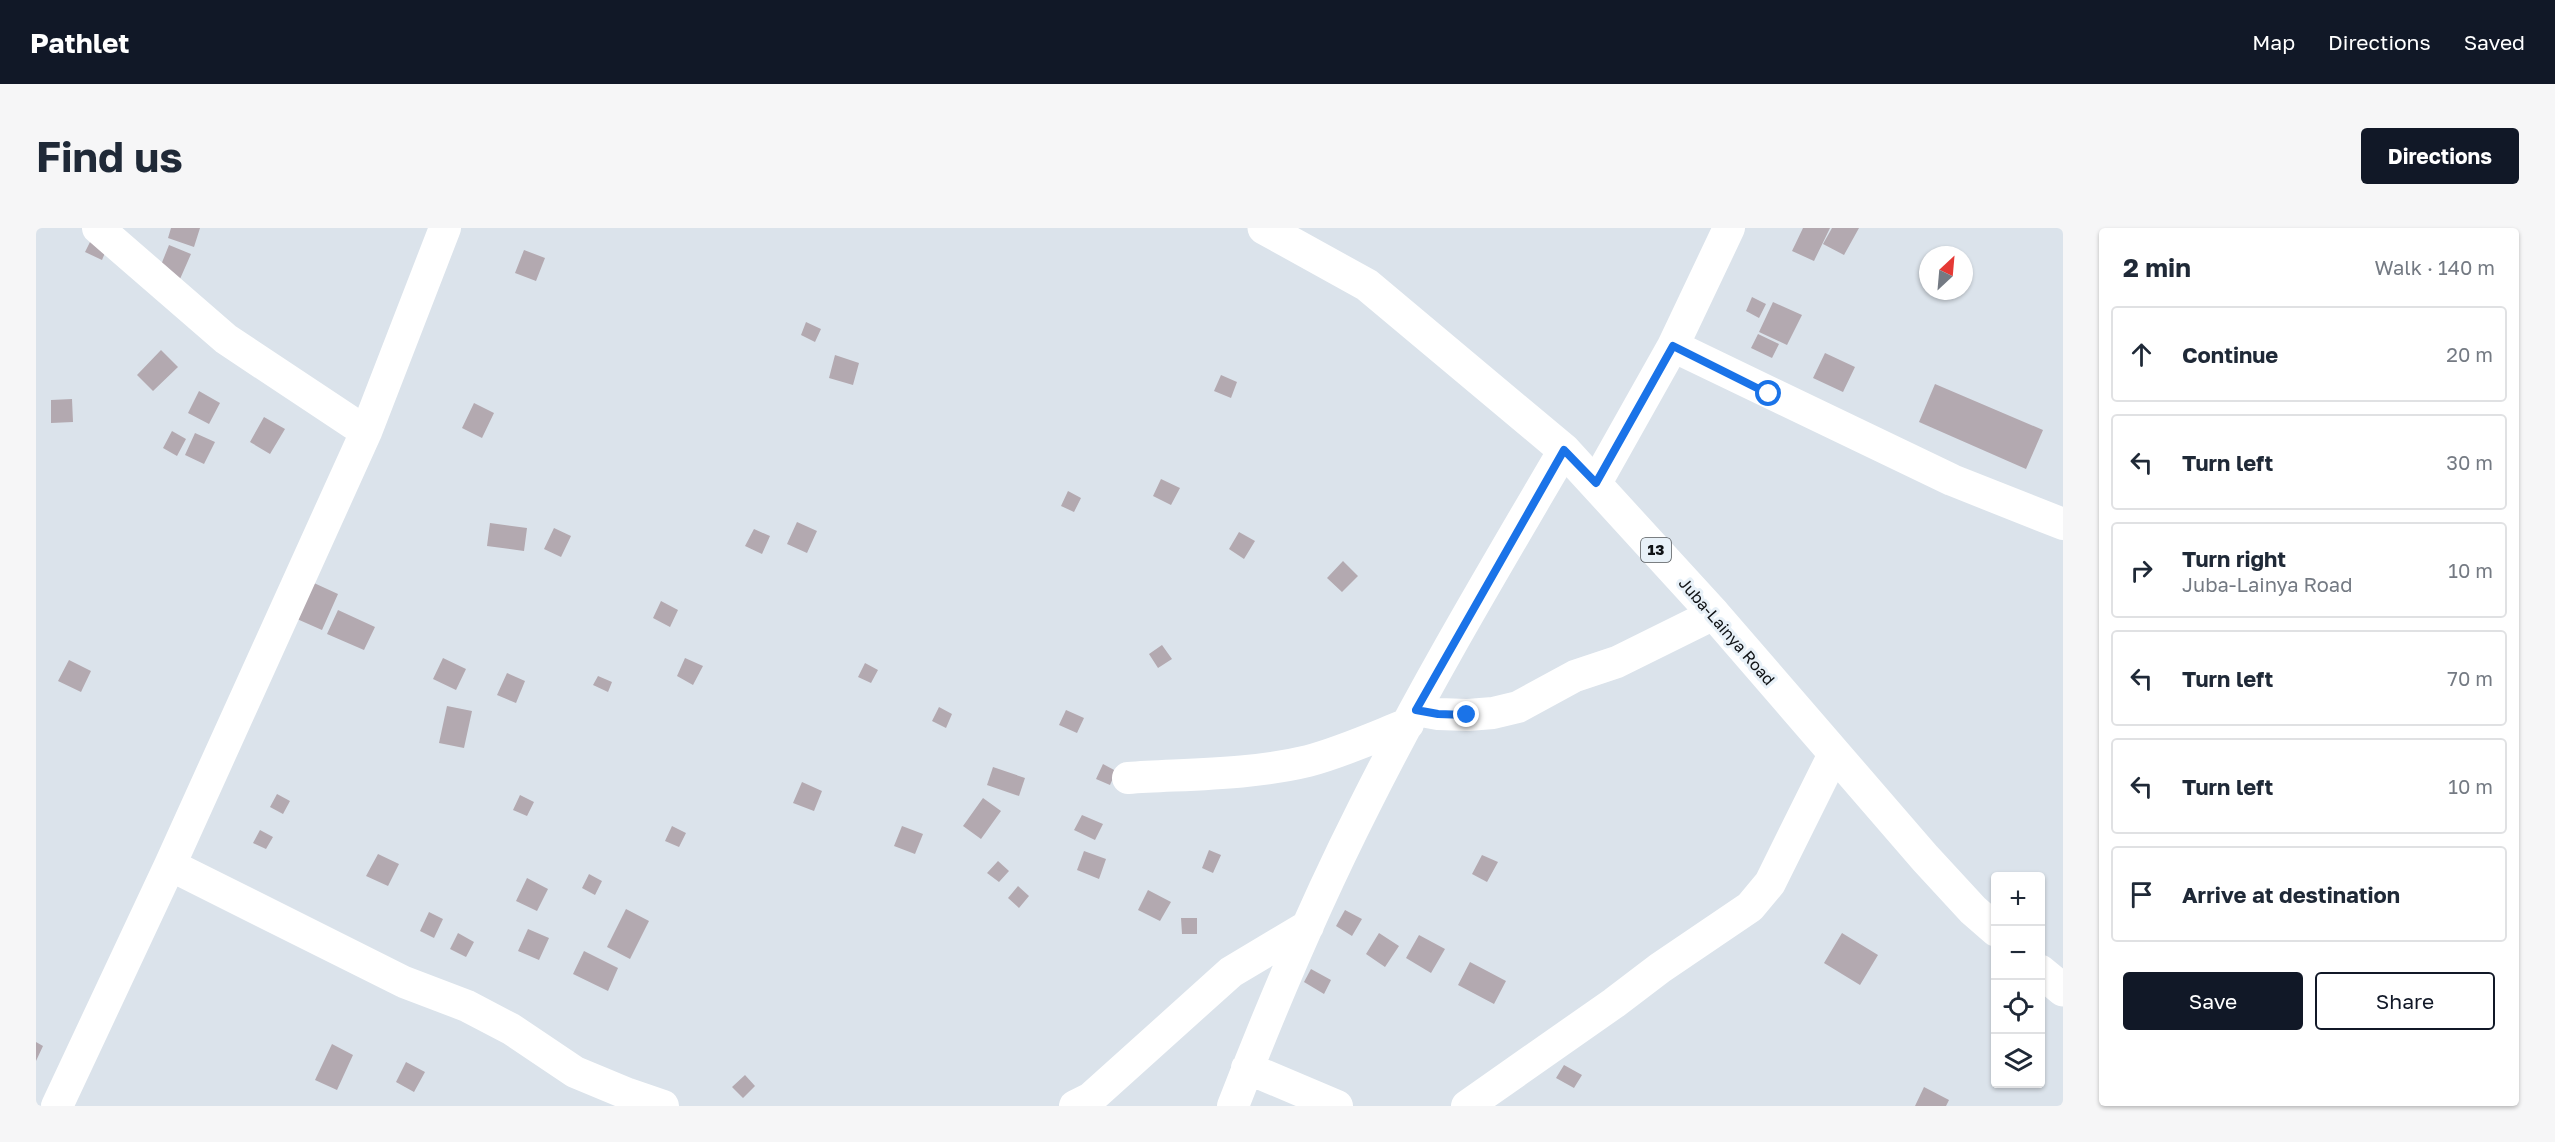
<!DOCTYPE html>
<meta charset="utf-8">
<style>
body{margin:0;font-family:"Golos Text",sans-serif;background:#f6f6f7;color:#1f2937}
.controls{position:absolute;right:18px;bottom:18px;display:grid;overflow:hidden;border-radius:6px;box-shadow:0 2px 4px #0004}
.controls button{width:54px;height:54px;display:grid;place-items:center;padding:0;border:0;border-bottom:2px solid #e0e1e3;background:#fff;color:#1f2937;font:30px sans-serif}
.compass{position:absolute;left:1883px;top:18px;width:54px;height:54px;border-radius:50%;background:#fff;box-shadow:0 2px 4px #0004;rotate:26deg}
.stop{position:absolute;width:18px;height:18px;margin:-14px;border:4px solid #1a73e8;border-radius:50%;background:#fff}
.stop.end{background:#1a73e8;border-color:#fff;box-shadow:0 2px 6px #0008}
.list{margin:0;padding:0;list-style:none}
h2{display:flex;justify-content:space-between;align-items:center;height:78px;margin:0;padding:0 24px;font-size:26px}
h2 small{font-size:20px;font-weight:400;color:#747a83}
.list li{display:grid;grid-template-columns:39px 1fr auto;gap:18px;align-items:center;box-sizing:border-box;height:96px;margin:0 12px 12px;padding:0 12px;border:2px solid #e0e1e3;border-radius:6px}
.list b{display:block;font-size:22px;white-space:nowrap}
.list p{margin:0;font-size:20px;white-space:nowrap;color:#747a83}
.list em{font-size:20px;font-style:normal;color:#747a83}
.actions{display:flex;gap:12px;padding:18px 24px}
.actions a{flex:1;padding:14px 0;border:2px solid #111827;border-radius:6px;text-align:center;font-size:21px;color:#111827}
.actions .main{background:#111827;color:#fff}
.icon{flex:none;width:33px;height:33px;fill:none;stroke:currentColor;stroke-width:2;stroke-linecap:round;stroke-linejoin:round}
.map{position:relative;flex:none;width:2027px;height:878px;overflow:hidden;border-radius:6px}
header{display:flex;align-items:center;gap:36px;box-sizing:border-box;height:84px;padding:0 30px;background:#111827;color:#fff}
header strong{font-size:28px}
nav{display:flex;gap:33px;margin-inline-start:auto;font-size:21px}
.intro{display:flex;align-items:center;justify-content:space-between;box-sizing:border-box;height:144px;padding:0 36px}
h1{margin:0;font-size:42px}
.button{padding:15px 27px;border-radius:6px;background:#111827;color:#fff;font-size:21px;font-weight:700}
main{display:flex;gap:36px;padding:0 36px}
aside{flex:1;background:#fff;border-radius:6px;box-shadow:0 2px 4px #0004}
.map>svg:first-child{display:block}
</style>
<header>
<strong>Pathlet</strong>
<nav><a>Map</a><a>Directions</a><a>Saved</a></nav>
</header>
<div class="intro"><h1>Find us</h1><a class="button">Directions</a></div>
<main>
<div class="map">
<svg width="2027" height="878" viewBox="0 0 2027 878">
<rect width="100%" height="100%" fill="#dbe3eb"/>
<!-- building -->
<path fill="#b3a9b0" d="M 135,0 L 164,0 L 158,19 L 132,10 Z
M 1767,0 L 1794,0 L 1778,33 L 1756,23 Z
M 1796,0 L 1823,0 L 1808,27 L 1787,16 Z
M 55,12 L 71,20 L 66,32 L 49,24 Z
M 133,17 L 155,26 L 144,51 L 123,42 Z
M 488,22 L 509,30 L 500,53 L 479,45 Z
M 1716,69 L 1730,76 L 1723,90 L 1710,83 Z
M 1737,74 L 1766,87 L 1751,117 L 1723,104 Z
M 770,94 L 785,101 L 779,114 L 765,107 Z
M 1722,106 L 1743,116 L 1736,130 L 1715,120 Z
M 125,122 L 142,139 L 117,163 L 101,147 Z
M 1789,125 L 1819,139 L 1807,164 L 1777,150 Z
M 799,127 L 823,135 L 817,157 L 793,150 Z
M 1185,147 L 1201,154 L 1195,170 L 1178,163 Z
M 1899,156 L 2007,202 L 1990,241 L 1883,194 Z
M 163,163 L 184,175 L 173,196 L 152,185 Z
M 36,171 L 37,194 L 15,195 L 15,172 Z
M 438,175 L 458,185 L 446,210 L 426,200 Z
M 228,189 L 249,201 L 234,226 L 214,214 Z
M 136,203 L 150,211 L 141,228 L 127,220 Z
M 159,205 L 179,214 L 168,236 L 149,227 Z
M 1125,251 L 1144,260 L 1135,277 L 1117,268 Z
M 1032,263 L 1045,270 L 1038,284 L 1025,278 Z
M 761,294 L 781,303 L 771,325 L 751,316 Z
M 454,295 L 491,300 L 488,323 L 451,318 Z
M 518,300 L 535,308 L 525,329 L 508,321 Z
M 718,301 L 734,308 L 726,326 L 709,318 Z
M 1203,304 L 1219,313 L 1208,331 L 1193,321 Z
M 1307,333 L 1322,348 L 1306,364 L 1291,350 Z
M 278,355 L 302,366 L 286,402 L 261,391 Z
M 625,373 L 642,382 L 634,399 L 617,390 Z
M 302,382 L 339,399 L 328,422 L 291,406 Z
M 1126,417 L 1136,431 L 1122,440 L 1113,426 Z
M 407,430 L 430,441 L 420,462 L 397,451 Z
M 649,430 L 667,438 L 657,457 L 641,448 Z
M 33,432 L 55,443 L 45,464 L 22,453 Z
M 829,435 L 842,442 L 835,455 L 822,449 Z
M 471,445 L 489,453 L 480,475 L 461,467 Z
M 562,448 L 576,454 L 572,464 L 557,457 Z
M 411,478 L 436,483 L 428,520 L 403,515 Z
M 903,479 L 916,486 L 910,500 L 896,493 Z
M 1030,482 L 1048,490 L 1041,505 L 1023,497 Z
M 1067,536 L 1080,543 L 1074,557 L 1060,551 Z
M 957,539 L 989,550 L 983,568 L 951,557 Z
M 766,554 L 786,563 L 778,583 L 757,575 Z
M 241,566 L 254,573 L 247,586 L 234,579 Z
M 484,567 L 498,574 L 491,588 L 477,582 Z
M 947,570 L 965,583 L 945,611 L 927,598 Z
M 1046,587 L 1067,596 L 1059,612 L 1038,602 Z
M 636,598 L 650,605 L 643,619 L 629,613 Z
M 866,598 L 887,606 L 879,626 L 858,618 Z
M 224,602 L 237,609 L 230,621 L 217,615 Z
M 1173,622 L 1185,627 L 1177,645 L 1166,640 Z
M 1048,623 L 1070,631 L 1063,651 L 1041,642 Z
M 342,626 L 363,636 L 352,658 L 330,648 Z
M 1446,627 L 1462,634 L 1451,654 L 1436,646 Z
M 962,633 L 973,643 L 963,654 L 951,645 Z
M 553,646 L 566,653 L 559,667 L 546,660 Z
M 491,650 L 512,661 L 501,683 L 480,673 Z
M 982,658 L 993,668 L 983,680 L 972,670 Z
M 1112,662 L 1135,674 L 1124,693 L 1102,682 Z
M 590,681 L 613,693 L 594,731 L 571,719 Z
M 1309,682 L 1326,691 L 1316,708 L 1300,698 Z
M 393,684 L 407,691 L 398,710 L 384,703 Z
M 1145,690 L 1161,690 L 1161,706 L 1146,706 Z
M 492,701 L 513,710 L 503,732 L 482,723 Z
M 422,705 L 438,714 L 430,729 L 414,721 Z
M 1343,705 L 1363,718 L 1349,739 L 1330,726 Z
M 1806,705 L 1842,727 L 1824,757 L 1788,735 Z
M 1383,707 L 1409,721 L 1395,745 L 1370,730 Z
M 548,723 L 582,740 L 572,763 L 537,746 Z
M 1434,734 L 1470,753 L 1458,776 L 1422,757 Z
M 1275,741 L 1295,752 L 1288,766 L 1268,754 Z
M 0,814 L 7,818 L 0,833 Z
M 296,816 L 317,827 L 301,862 L 279,852 Z
M 370,834 L 389,844 L 378,864 L 360,854 Z
M 1528,837 L 1546,847 L 1538,860 L 1520,850 Z
M 709,847 L 719,858 L 707,870 L 696,859 Z
M 1888,859 L 1913,872 L 1910,878 L 1879,878 Z"/>
<g fill="none" stroke-linecap="round" stroke-linejoin="round">
<!-- minor -->
<path stroke="#fff" stroke-width="32" d="M 62,0 L 190,111 L 330,204
M 1637,118 L 1916,252 L 2027,296
M 1560,255 L 1637,118 L 1693,0
M 1380,482 L 1402,486 L 1432,487 L 1457,485 L 1482,479 L 1539,448 L 1581,434 L 1678,386
M 1092,550 C 1151,546 1214,547 1272,533 C 1306,524 1339,509 1372,496
M 134,637 L 368,754 L 431,778 L 475,801 L 539,844 L 592,866 L 627,878
M 1211,840 L 1301,878
M 21,878 L 134,637 L 330,204 L 409,0
M 1039,878 L 1055,870 L 1195,744 L 1272,698
M 1197,878 C 1236,777 1279,676 1328,579 C 1389,457 1459,340 1528,222
M 1431,878 L 1578,775 L 1624,740 L 1714,679 L 1734,655 L 1798,526"/>
<!-- major -->
<path stroke="#fff" stroke-width="33" d="M 1228,0 L 1331,57 L 1528,222 L 1678,386 L 1889,630 L 1937,682 L 1960,702
M 2004,743 L 2027,762"/>
</g>
<g fill="none" stroke-linecap="round" stroke-linejoin="round">
<!-- route -->
<path stroke="#1a73e8" stroke-width="8" d="M 1431,487 L 1402,486 L 1380,482 L 1528,222 L 1560,255 L 1637,118 L 1733,166"/>
</g>
<g text-anchor="middle" stroke-width="6" stroke-linejoin="round" paint-order="stroke">
<!-- shield labels -->
<rect fill="#e8f1f8" stroke="#505559" stroke-width="1.5" x="1605" y="310" width="30" height="24" rx="4.5"/>
<g font-size="15" font-weight="bold" fill="#0f1215">
<text x="1620" y="327">13</text>
</g>
<!-- street labels -->
<g font-size="16" fill="#0f1215" stroke="#e8f1f8">
<text transform="translate(1691 403) rotate(49)" y="6">Juba-Lainya Road</text>
</g>
</g>
</svg>
<div class="controls">
<button>+</button>
<button>−</button>
<button><svg class="icon" aria-label="locate" viewBox="0 0 24 24"><circle cx="12" cy="12" r="6"/><path d="M12 2v4M12 18v4M2 12h4M18 12h4"/></svg></button>
<button><svg class="icon" aria-label="layers" viewBox="0 0 24 24"><path d="M12 4l9 5-9 5-9-5zM3 14l9 5 9-5"/></svg></button>
</div>
<svg class="compass" viewBox="-18 -18 36 36"><path d="M0-13l5 13h-10z" fill="#e53935"/><path d="M0 13l5-13h-10z" fill="#747a83"/></svg>
<div class="stop" style="left:1733px;top:166px"></div>
<div class="stop end" style="left:1431px;top:487px"></div>
</div>
<aside>
<h2>2 min<small>Walk · 140 m</small></h2>
<ul class="list">
<li><svg class="icon" aria-label="ahead" viewBox="0 0 24 24"><path d="M12 20V5M6 11l6-6 6 6"/></svg><div><b>Continue</b></div><em>20 m</em></li>
<li><svg class="icon" aria-label="left" viewBox="0 0 24 24"><path d="M17 20v-9H6M10 6l-5 5 5 5"/></svg><div><b>Turn left</b></div><em>30 m</em></li>
<li><svg class="icon" aria-label="right" viewBox="0 0 24 24"><path d="M7 20v-9h11M14 6l5 5-5 5"/></svg><div><b>Turn right</b><p>Juba-Lainya Road</p></div><em>10 m</em></li>
<li><svg class="icon" aria-label="left" viewBox="0 0 24 24"><path d="M17 20v-9H6M10 6l-5 5 5 5"/></svg><div><b>Turn left</b></div><em>70 m</em></li>
<li><svg class="icon" aria-label="left" viewBox="0 0 24 24"><path d="M17 20v-9H6M10 6l-5 5 5 5"/></svg><div><b>Turn left</b></div><em>10 m</em></li>
<li><svg class="icon" aria-label="arrive" viewBox="0 0 24 24"><path d="M6 21V4h12l-3 4 3 4H6"/></svg><div><b>Arrive at destination</b></div></li>
</ul>
<div class="actions"><a class="main">Save</a><a>Share</a></div>
</aside>
</main>
